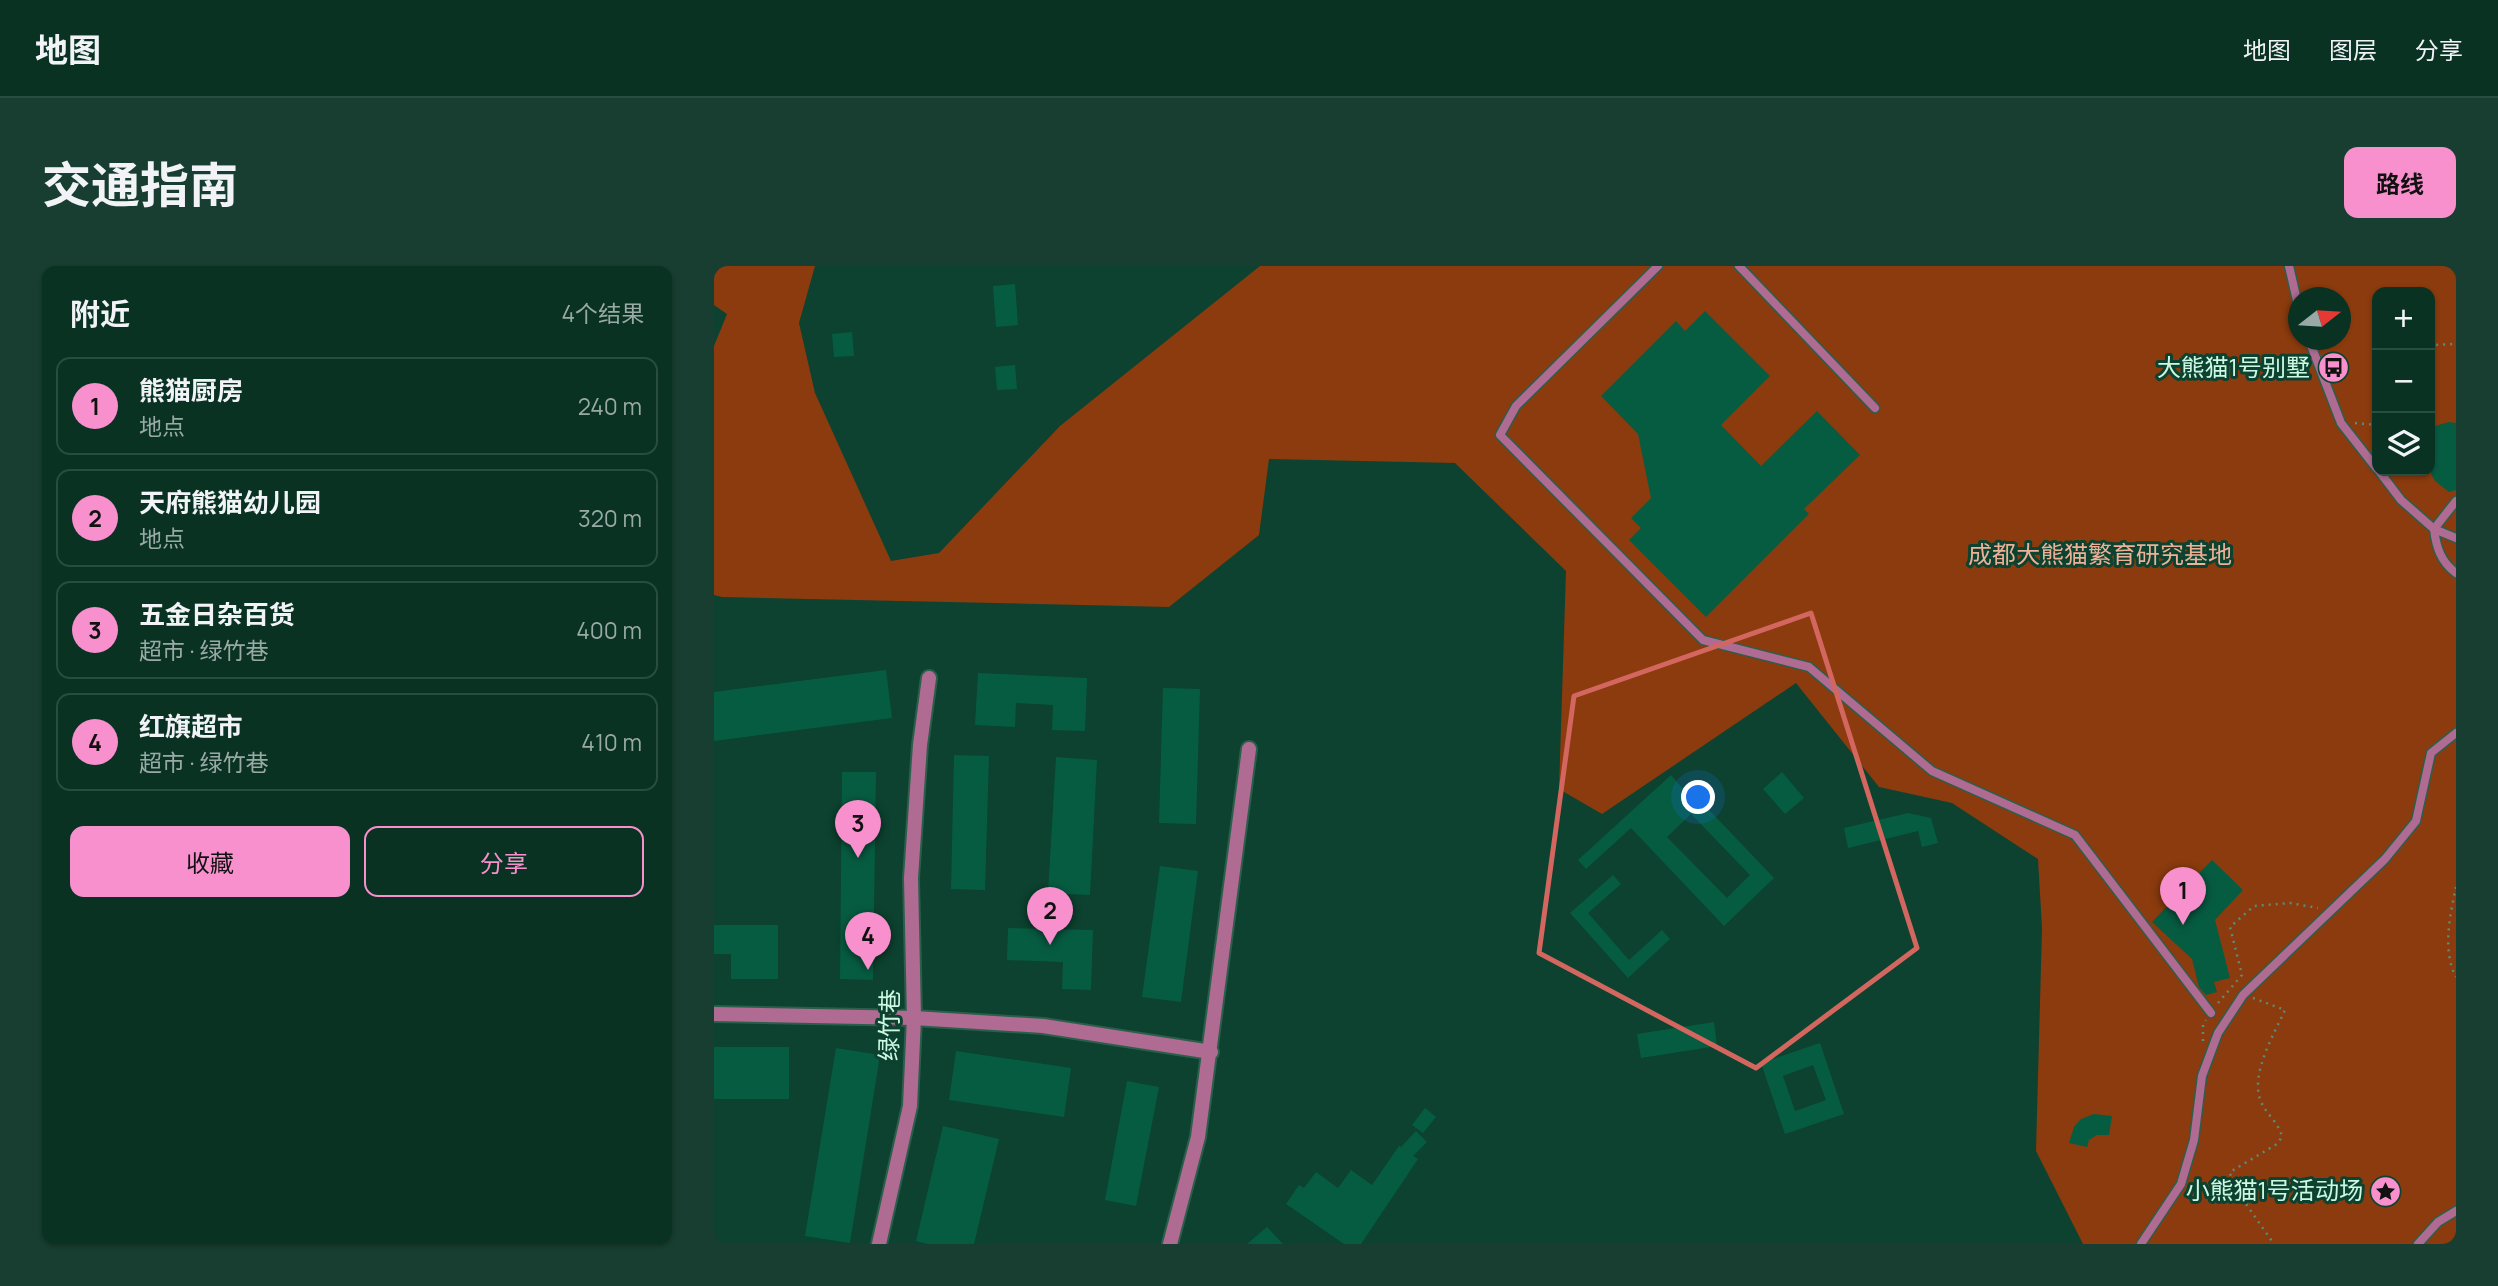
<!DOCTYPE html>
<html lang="zh">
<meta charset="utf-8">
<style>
body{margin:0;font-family:Manrope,"Noto Sans SC",sans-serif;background:#173e30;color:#f1f3f6}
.controls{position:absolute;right:21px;top:21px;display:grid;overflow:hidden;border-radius:14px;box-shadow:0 2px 5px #0004}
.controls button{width:63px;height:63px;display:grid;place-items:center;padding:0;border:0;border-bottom:2px solid #294d41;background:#093223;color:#f1f3f6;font:35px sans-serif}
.compass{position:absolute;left:1574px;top:21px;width:63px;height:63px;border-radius:50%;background:#093223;box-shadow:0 2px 5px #0004;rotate:73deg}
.you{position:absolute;left:985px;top:532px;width:24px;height:24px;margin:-18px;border:5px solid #fff;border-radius:50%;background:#1a73e8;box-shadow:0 0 0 10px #1a73e833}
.badge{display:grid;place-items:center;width:46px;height:46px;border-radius:50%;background:#f790cd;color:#111;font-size:23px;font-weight:700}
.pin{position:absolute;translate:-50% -58px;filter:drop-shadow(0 2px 4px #0008)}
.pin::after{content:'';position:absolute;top:37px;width:24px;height:21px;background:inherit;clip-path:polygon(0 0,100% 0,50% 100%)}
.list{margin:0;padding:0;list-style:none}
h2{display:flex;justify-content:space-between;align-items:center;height:91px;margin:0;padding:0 28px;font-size:30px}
h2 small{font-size:23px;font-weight:400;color:#99aaa6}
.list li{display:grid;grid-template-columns:46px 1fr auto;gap:21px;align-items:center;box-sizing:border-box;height:98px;margin:0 14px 14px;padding:0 14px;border:2px solid #294d41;border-radius:14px}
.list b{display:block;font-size:26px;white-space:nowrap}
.list p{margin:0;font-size:23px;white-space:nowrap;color:#99aaa6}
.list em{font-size:23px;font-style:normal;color:#99aaa6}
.actions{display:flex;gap:14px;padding:21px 28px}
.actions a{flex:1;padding:16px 0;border:2px solid #f790cd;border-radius:14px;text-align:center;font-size:24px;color:#f790cd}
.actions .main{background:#f790cd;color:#111}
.icon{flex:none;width:38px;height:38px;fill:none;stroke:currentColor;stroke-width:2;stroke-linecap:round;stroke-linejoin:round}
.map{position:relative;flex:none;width:1742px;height:978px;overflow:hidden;border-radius:14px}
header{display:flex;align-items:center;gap:42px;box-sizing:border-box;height:98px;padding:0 35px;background:#093223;border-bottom:2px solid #294d41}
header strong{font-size:33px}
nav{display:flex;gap:38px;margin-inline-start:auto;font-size:24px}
.intro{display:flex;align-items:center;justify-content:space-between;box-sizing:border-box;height:168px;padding:0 42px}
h1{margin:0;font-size:49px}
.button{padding:18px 32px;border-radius:14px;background:#f790cd;color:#111;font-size:24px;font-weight:700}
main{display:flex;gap:42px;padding:0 42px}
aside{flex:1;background:#093223;border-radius:14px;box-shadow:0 2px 5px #0004}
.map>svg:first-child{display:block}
</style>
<header>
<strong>地图</strong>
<nav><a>地图</a><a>图层</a><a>分享</a></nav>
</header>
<div class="intro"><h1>交通指南</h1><a class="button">路线</a></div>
<main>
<aside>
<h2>附近<small>4个结果</small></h2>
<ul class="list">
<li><span class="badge">1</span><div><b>熊猫厨房</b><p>地点</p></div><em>240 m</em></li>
<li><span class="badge">2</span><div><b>天府熊猫幼儿园</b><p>地点</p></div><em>320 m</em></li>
<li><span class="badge">3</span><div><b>五金日杂百货</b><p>超市 · 绿竹巷</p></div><em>400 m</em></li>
<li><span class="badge">4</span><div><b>红旗超市</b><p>超市 · 绿竹巷</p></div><em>410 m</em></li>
</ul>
<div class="actions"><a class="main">收藏</a><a>分享</a></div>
</aside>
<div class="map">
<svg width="1742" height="978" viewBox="0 0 1742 978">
<rect width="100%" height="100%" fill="#0c422f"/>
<!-- green -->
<path fill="#8b3b0e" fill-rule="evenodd" d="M 0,0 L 101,0 L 85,57 L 101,127 L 177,295 L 225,287 L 346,160 L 546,0 L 1742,0 L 1742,978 L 1369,978 L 1322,885 L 1328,662 L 1324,593 L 1238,537 L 1165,521 L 1082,417 L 888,548 L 845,523 L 852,305 L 741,197 L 555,193 L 545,269 L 455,341 L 8,331 L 0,329 L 0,80 L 13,48 L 0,39 ZM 1663,26 L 1716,26 L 1716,205 L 1663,205 ZM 1584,32 L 1626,32 L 1626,74 L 1584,74 Z"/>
<!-- building -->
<path fill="#065c41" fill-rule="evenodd" d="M 301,18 L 304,59 L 282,61 L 279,20 Z
M 991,45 L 1056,110 L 1007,159 L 1047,200 L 1103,145 L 1146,189 L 1090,243 L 1095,248 L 992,351 L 915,274 L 927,262 L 917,252 L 937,232 L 924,168 L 887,130 L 962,55 L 971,65 Z
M 138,66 L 140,90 L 120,91 L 118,68 Z
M 301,99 L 303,123 L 283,124 L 281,101 Z
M 1735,156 L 1742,157 L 1742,224 L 1735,226 L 1721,215 L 1716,206 L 1716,172 L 1721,160 Z
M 172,404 L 178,452 L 0,475 L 0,426 Z
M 264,407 L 373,412 L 371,465 L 338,464 L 339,439 L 302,437 L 301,461 L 261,459 Z
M 449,422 L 486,423 L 482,558 L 445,557 Z
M 240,489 L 275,490 L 271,624 L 237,623 Z
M 342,491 L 383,494 L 376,629 L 334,627 Z
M 128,506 L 162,506 L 159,714 L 126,713 Z
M 1068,506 L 1090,532 L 1071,548 L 1049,523 Z
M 957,509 L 975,530 L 979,527 L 1060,612 L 1010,660 L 917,562 L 872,603 L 864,594 ZM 977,548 L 1036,609 L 1013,632 L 953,571 Z
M 1194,547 L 1217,552 L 1224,577 L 1208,581 L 1204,565 L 1134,582 L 1130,562 Z
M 1498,594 L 1529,624 L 1501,654 L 1516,712 L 1500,716 L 1503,726 L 1492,729 L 1485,721 L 1478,693 L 1438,656 Z
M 446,600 L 484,605 L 467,736 L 428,731 Z
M 899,609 L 907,618 L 874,647 L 915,694 L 948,664 L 956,673 L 914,712 L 856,647 Z
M 0,659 L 64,659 L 64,713 L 17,713 L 17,688 L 0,688 Z
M 294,662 L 379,664 L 377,724 L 348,723 L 349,696 L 293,694 Z
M 1000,756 L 1003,780 L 927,792 L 923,768 Z
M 1106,777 L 1130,848 L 1071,868 L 1047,797 ZM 1099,799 L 1112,834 L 1081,845 L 1069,810 Z
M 0,781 L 75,781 L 75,833 L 0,833 Z
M 122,782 L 166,789 L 136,977 L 91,970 Z
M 242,785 L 357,802 L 350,851 L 235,834 Z
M 413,815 L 445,821 L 422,940 L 391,934 Z
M 711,842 L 722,851 L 709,867 L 698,859 Z
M 1380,848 L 1398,850 L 1395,869 L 1383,869 L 1375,874 L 1373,881 L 1355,877 L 1360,861 L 1367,853 Z
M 229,860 L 285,873 L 260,978 L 214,978 L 202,975 Z
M 702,865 L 713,876 L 699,890 L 704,893 L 647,978 L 630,978 L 572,938 L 585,919 L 590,922 L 602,906 L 624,922 L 637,904 L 658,919 L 685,880 L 687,881 Z
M 553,961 L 569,978 L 533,978 Z"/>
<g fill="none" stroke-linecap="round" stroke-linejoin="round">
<defs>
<path id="service" d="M 944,0 L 802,140 L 786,169 L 989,374 L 1095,401 L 1218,505 L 1361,569 L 1497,747
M 1025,0 L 1161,142
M 1575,0 L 1584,39
M 1595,74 L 1627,157 L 1663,203
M 1665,205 L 1687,234 L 1720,263 C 1722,281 1727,296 1742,307
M 1742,235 L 1720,263 L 1742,272
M 1427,978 L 1467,918 L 1480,874 L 1488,810 L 1504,767 L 1529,729 L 1671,593 L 1702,555 L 1717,487 L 1742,467
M 1704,978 L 1724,956 L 1742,945"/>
<path id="minor" d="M 0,748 L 200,752 L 329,760 L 497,786
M 456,978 L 484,871 L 535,483"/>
<path id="tertiary" d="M 165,978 L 196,840 L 200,752 L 197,612 L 206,479 L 215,412"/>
</defs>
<!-- service casing -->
<use href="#service" stroke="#2b5f4c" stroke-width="11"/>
<!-- minor casing -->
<use href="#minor" stroke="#2b5f4c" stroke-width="18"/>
<!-- tertiary casing -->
<use href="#tertiary" stroke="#2b5f4c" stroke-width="18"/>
<!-- path -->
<path stroke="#5a8c79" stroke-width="2.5" stroke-dasharray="2 5" stroke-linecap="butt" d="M 1716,82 L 1721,79 L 1742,78
M 1641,157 L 1663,159
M 1742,621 C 1736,649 1728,685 1742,711
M 1539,732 L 1571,744 C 1560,768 1537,807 1546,833 C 1551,848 1565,856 1568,871 L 1563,878 L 1516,906 L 1518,918 L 1560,978
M 1504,737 L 1528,709 L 1516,661 L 1540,640 L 1576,637 L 1604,642
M 1489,775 L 1489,759 L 1492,754"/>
<!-- service -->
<use href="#service" stroke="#b06b93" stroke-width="8"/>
<!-- minor -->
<use href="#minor" stroke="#b06b93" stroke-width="14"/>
<!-- tertiary -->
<use href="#tertiary" stroke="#b06b93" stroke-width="14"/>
</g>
<!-- marked area -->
<path fill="none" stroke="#d36760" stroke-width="5" stroke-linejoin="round" d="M 1097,347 L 1203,682 L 1042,802 L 825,687 L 860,430 Z"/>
<!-- icons -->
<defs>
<symbol id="bus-disc" viewBox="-11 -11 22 22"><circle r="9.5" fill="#f790cd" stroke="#0c422f"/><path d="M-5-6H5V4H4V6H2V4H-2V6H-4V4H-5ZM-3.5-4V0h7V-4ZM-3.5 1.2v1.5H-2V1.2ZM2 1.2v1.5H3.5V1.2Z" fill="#111"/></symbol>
<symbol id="sight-disc" viewBox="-11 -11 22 22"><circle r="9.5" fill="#f790cd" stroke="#0c422f"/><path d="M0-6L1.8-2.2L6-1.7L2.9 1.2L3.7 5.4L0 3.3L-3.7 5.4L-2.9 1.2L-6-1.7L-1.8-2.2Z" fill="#111"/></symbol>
</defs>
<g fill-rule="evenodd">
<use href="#bus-disc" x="1602" y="84" width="35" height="35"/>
<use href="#sight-disc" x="1654" y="908" width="35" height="35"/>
</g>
<g text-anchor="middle" stroke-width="6" stroke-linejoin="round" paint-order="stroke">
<!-- poi labels -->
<g font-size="24" fill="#cdf9e4" stroke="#0c422f" text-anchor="end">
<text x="1596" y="110">大熊猫1号别墅</text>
<text x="1649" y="933">小熊猫1号活动场</text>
</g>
<!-- park labels -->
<g font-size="24" fill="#ecb197" stroke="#0c422f">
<text x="1386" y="297">成都大熊猫繁育研究基地</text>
</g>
<!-- street labels -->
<g font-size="24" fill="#cdf9e4" stroke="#0c422f">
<text transform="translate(176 759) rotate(-89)" y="8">绿竹巷</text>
</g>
</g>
</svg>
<div class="controls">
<button>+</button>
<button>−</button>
<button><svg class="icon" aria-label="layers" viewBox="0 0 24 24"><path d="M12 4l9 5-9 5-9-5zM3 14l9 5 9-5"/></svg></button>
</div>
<svg class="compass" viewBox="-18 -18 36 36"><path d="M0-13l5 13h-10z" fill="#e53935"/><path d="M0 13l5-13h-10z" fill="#99aaa6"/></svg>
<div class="you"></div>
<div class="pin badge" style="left:1469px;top:659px">1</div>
<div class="pin badge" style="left:336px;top:679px">2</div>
<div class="pin badge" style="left:144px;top:592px">3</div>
<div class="pin badge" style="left:154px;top:704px">4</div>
</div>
</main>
